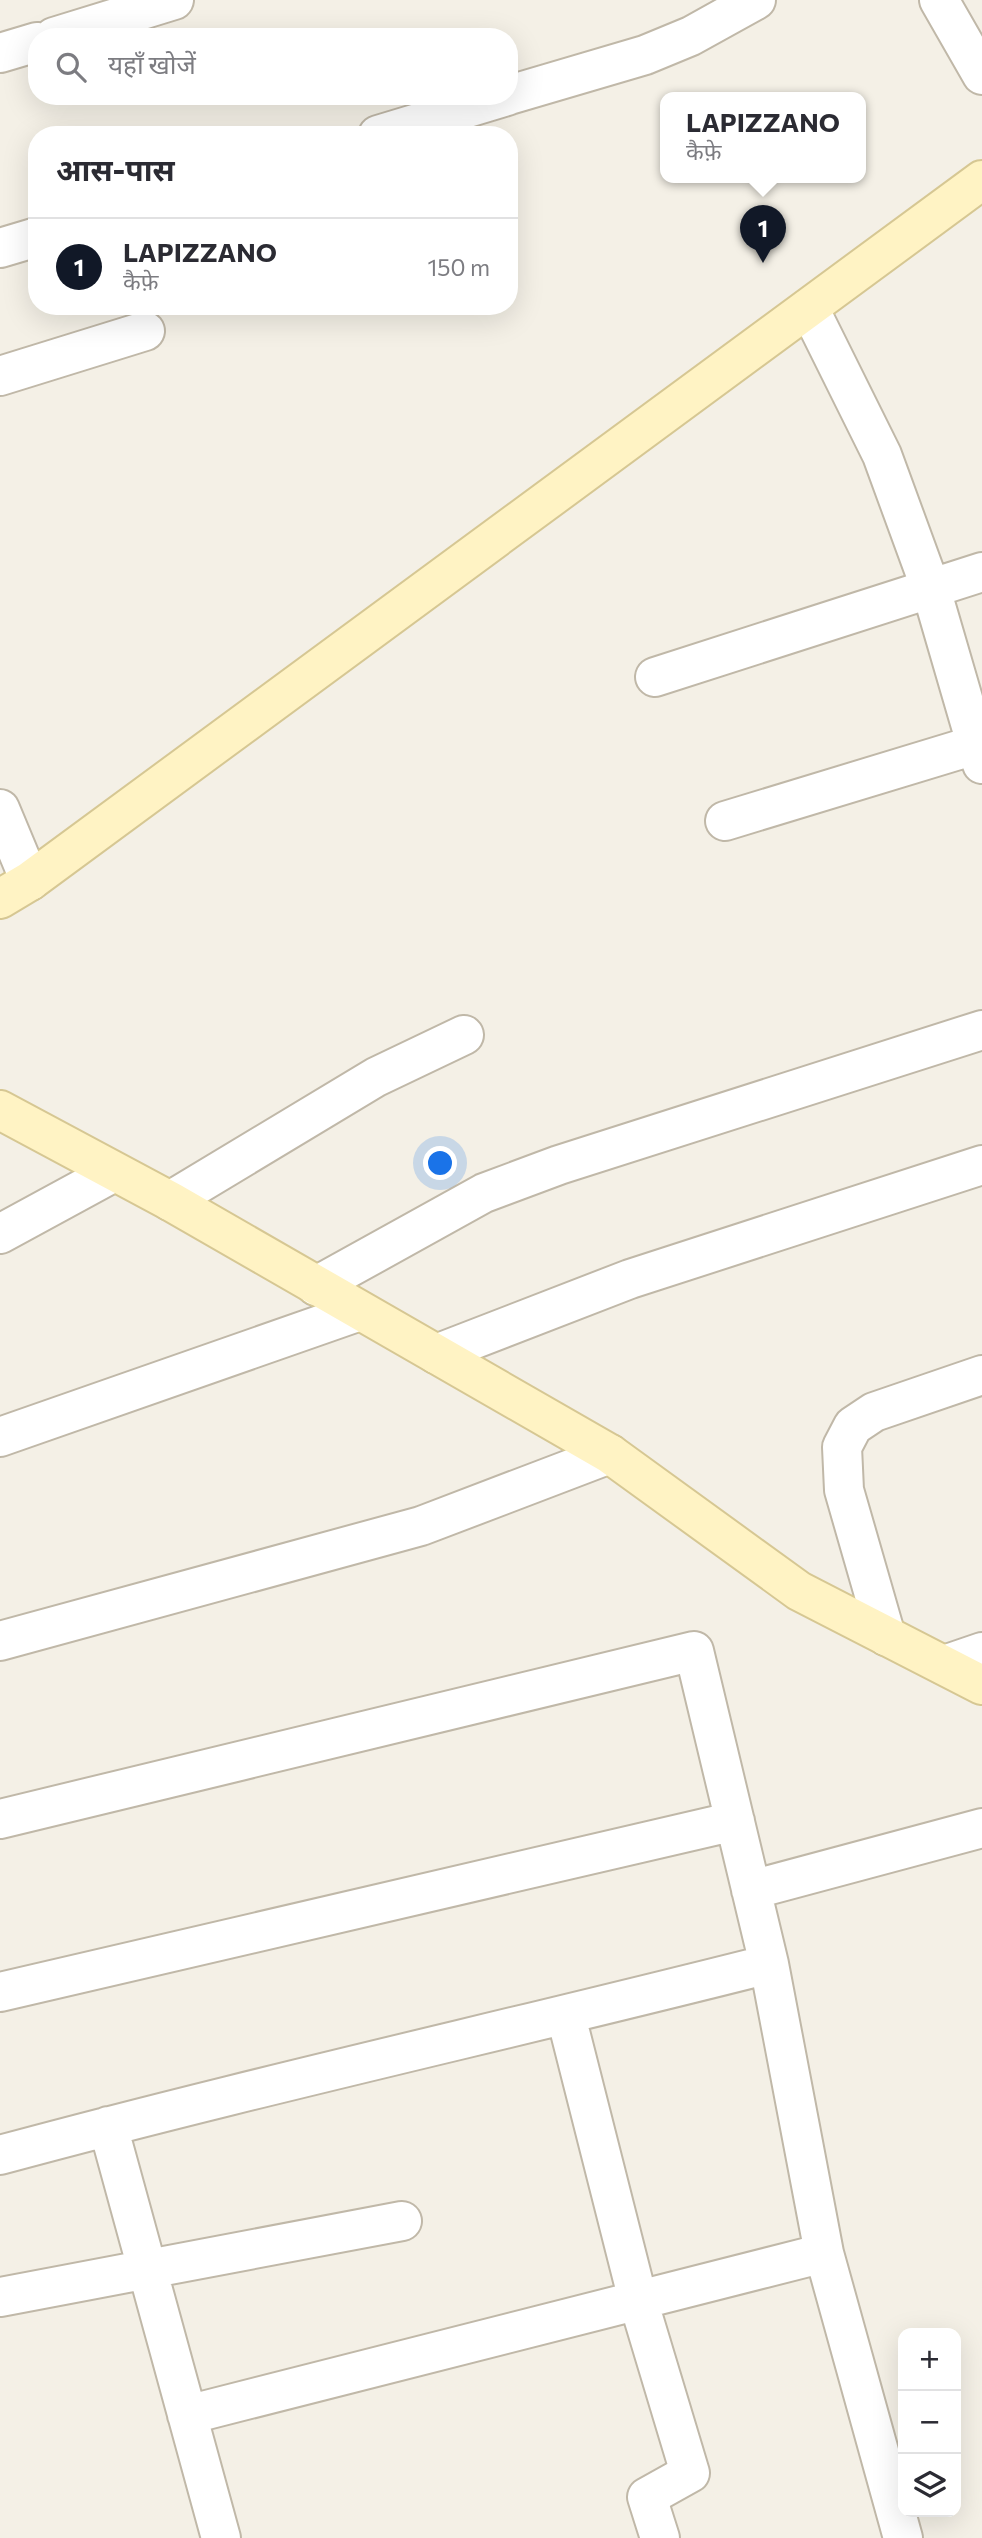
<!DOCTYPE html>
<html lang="hi">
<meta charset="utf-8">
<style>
body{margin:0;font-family:Commissioner,"Noto Sans Devanagari",sans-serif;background:#f7f7f7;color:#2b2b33}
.controls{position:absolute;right:21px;bottom:21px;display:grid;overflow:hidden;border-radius:14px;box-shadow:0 7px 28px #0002}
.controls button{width:63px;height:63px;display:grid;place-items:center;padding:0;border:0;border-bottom:2px solid #e1e1e2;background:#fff;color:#2b2b33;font:35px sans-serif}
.you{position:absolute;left:441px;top:1164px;width:24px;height:24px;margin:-18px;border:5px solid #fff;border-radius:50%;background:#1a73e8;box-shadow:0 0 0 10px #1a73e833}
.badge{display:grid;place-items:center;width:46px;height:46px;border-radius:50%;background:#111827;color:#fff;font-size:23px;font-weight:700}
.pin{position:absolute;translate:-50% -58px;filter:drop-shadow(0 2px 4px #0008)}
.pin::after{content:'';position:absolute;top:37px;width:24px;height:21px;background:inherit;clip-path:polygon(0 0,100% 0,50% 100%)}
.popup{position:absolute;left:660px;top:92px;width:206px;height:91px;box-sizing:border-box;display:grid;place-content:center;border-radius:14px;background:#fff;filter:drop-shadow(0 2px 5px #0005);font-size:23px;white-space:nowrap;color:#7c7c81}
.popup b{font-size:26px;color:#2b2b33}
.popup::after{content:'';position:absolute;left:50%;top:100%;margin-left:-14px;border:14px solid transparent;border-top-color:#fff}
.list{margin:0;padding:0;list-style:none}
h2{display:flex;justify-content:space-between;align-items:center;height:91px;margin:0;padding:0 28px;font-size:30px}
h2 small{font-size:23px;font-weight:400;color:#7c7c81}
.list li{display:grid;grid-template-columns:46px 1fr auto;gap:21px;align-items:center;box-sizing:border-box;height:98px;padding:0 28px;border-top:2px solid #e1e1e2}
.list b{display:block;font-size:26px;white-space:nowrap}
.list p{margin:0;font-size:23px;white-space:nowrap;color:#7c7c81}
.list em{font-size:23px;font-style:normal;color:#7c7c81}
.icon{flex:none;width:38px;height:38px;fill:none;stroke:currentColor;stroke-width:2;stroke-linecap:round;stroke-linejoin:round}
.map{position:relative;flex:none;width:982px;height:2538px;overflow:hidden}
.search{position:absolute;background:#fff;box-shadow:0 7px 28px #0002;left:28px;top:28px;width:490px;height:77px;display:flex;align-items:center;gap:18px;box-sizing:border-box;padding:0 24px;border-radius:28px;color:#7c7c81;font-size:26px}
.panel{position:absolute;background:#fff;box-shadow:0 7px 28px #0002;left:28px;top:126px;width:490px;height:189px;border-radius:28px}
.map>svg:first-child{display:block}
</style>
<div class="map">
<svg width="982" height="2538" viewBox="0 0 982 2538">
<rect width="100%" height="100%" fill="#f4f0e6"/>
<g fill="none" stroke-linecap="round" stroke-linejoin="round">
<defs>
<path id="street" d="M 939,0 L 982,75
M 54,37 L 174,0
M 0,53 L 37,42
M 509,95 L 645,55 L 691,36 L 756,0
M 378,135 L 507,96
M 0,248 L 37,237
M 809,308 L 882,455 L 931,589 L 982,764
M 0,376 L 145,331
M 655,677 L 982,572
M 0,809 L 30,881
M 725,821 L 975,745
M 170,1201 L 376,1077 L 464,1035
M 0,1234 L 114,1172
M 316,1286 L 484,1193 L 559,1165 L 982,1030
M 436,1354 L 630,1279 L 982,1165
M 0,1437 L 360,1311
M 886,1636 L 844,1490 L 842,1447 L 853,1426 L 874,1412 L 982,1375
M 0,1641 L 421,1526 L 610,1454
M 944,1665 L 982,1652
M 0,1819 L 694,1651 L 769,1964 L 824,2253 L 903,2538
M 751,1890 L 982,1828
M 0,1992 L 735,1821
M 566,2016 L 638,2300 L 690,2473 L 647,2497 L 660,2538
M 108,2126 L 221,2538
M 0,2155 C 255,2086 513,2029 769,1964
M 0,2297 L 402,2221
M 187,2415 L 824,2253"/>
<path id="secondary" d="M 0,899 L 30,881 L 982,180
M 0,1110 L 170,1201 L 610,1454 L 799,1591 L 982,1685"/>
</defs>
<!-- street casing -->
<use href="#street" stroke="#c0b8a8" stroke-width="42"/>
<!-- secondary casing -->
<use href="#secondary" stroke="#d6c793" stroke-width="42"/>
<!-- street -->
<use href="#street" stroke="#fff" stroke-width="38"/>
<!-- secondary -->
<use href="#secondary" stroke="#fff3c4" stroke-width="38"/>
</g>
</svg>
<div class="controls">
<button>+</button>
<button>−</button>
<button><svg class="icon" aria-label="layers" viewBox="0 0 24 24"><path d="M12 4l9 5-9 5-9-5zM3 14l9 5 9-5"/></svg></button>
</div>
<div class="you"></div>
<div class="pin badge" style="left:763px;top:263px">1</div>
<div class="popup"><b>LAPIZZANO</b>कैफ़े</div>
<div class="search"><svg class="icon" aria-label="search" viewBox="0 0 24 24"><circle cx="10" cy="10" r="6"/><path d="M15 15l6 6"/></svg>यहाँ खोजें</div>
<section class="panel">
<h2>आस-पास<small></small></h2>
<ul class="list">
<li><span class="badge">1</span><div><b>LAPIZZANO</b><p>कैफ़े</p></div><em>150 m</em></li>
</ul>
</section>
</div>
